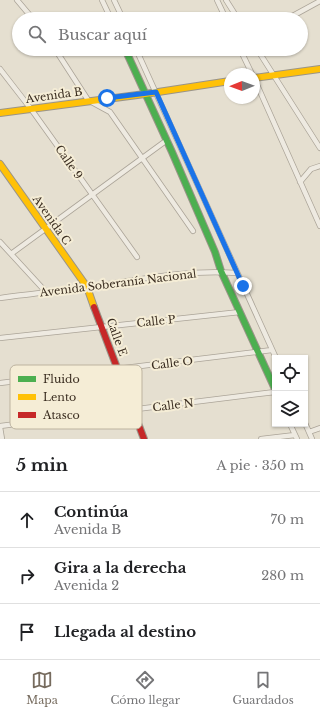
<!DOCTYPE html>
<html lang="es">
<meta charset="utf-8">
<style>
body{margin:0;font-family:"Libre Baskerville",serif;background:#f6f6f6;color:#202124}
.controls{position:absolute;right:12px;bottom:12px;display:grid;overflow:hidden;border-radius:0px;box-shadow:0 1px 3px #0004}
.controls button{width:36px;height:36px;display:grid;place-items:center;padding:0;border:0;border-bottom:1px solid #e0e0e0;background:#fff;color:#202124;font:20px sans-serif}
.compass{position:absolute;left:224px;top:68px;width:36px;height:36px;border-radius:50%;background:#fff;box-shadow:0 1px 3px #0004;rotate:269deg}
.stop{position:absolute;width:12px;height:12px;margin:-9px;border:3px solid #1a73e8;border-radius:50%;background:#fff}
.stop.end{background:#1a73e8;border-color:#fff;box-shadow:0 1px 4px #0008}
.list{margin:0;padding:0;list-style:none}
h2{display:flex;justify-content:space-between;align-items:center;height:52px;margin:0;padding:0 16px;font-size:17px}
h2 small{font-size:13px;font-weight:400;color:#757577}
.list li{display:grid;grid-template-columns:26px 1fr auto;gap:12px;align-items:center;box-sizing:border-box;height:56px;padding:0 16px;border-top:1px solid #e0e0e0}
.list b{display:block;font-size:15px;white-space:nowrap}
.list p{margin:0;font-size:13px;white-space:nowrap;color:#757577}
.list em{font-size:13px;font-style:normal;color:#757577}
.icon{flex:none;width:22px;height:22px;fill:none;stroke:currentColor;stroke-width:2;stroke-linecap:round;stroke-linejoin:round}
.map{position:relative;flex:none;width:320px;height:439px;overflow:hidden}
.search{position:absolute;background:#fff;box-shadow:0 1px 3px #0004;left:12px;right:12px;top:12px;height:44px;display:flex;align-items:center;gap:10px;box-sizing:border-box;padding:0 14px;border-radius:22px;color:#757577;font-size:15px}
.sheet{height:220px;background:#fff}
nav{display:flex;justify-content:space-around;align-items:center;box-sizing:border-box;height:56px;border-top:1px solid #e0e0e0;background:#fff;font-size:11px;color:#757577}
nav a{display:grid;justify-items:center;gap:2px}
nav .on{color:#766b5e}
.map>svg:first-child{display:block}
</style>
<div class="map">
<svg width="320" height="439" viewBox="0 0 320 439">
<rect width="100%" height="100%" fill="#e5dfd0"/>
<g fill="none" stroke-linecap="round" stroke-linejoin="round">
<defs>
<path id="street" d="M 17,0 L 33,19
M 102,0 L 111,19
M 114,0 L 123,19
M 217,0 L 226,19
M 226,0 L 238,19
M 287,19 L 320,1
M 55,49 L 88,100 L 110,112 L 193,231
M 136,49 L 276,358
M 240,49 L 252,74
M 257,49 L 320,148
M 0,69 L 31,109 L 137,257
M 254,78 L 320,226
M 300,182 L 311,169 L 320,166
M 0,242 L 46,292
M 11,254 L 167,140
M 0,298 C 29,294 59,291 88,287 C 137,280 187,269 237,273
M 0,338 L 240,312
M 0,383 L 272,350
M 305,423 L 312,439
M 290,424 L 297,439
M 0,426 L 275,392
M 0,427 L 2,439
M 309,432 L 320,428
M 261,439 L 295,435"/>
<path id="fast" d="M 125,49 L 172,152 L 215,252 L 221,271 L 275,389"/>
<path id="slow" d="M 254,78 L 320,69
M 0,113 L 145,94 L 230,81
M 0,164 L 87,287 L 94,307"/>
<path id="jam" d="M 94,307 L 144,439"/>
</defs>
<!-- street casing -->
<use href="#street" stroke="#aba498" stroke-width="6"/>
<!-- fast casing -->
<use href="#fast" stroke="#9a9488" stroke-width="8"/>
<!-- slow casing -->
<use href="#slow" stroke="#9a9488" stroke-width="8"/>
<!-- jam casing -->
<use href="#jam" stroke="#9a9488" stroke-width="8"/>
<!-- street -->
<use href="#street" stroke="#eeeae1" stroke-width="4.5"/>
<!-- fast -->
<use href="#fast" stroke="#4caf50" stroke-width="6"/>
<!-- slow -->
<use href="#slow" stroke="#ffc107" stroke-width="6"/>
<!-- jam -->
<use href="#jam" stroke="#c62828" stroke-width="6"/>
</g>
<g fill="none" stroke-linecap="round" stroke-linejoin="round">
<!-- route -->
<path stroke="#1a73e8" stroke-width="5" d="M 107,98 L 156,92 L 243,286"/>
</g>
<g text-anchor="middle" stroke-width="4" stroke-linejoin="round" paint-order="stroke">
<!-- street labels -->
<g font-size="11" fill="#3a2d20" stroke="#f5edd6">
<text transform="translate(54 95) rotate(-8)" y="4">Avenida B</text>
<text transform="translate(69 162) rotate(55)" y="4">Calle 9</text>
<text transform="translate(52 220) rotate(55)" y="4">Avenida C</text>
<text transform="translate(118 283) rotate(-7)" y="4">Avenida Soberanía Nacional</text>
<text transform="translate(156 321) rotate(-6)" y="4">Calle P</text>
<text transform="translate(117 337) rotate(70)" y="4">Calle E</text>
<text transform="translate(172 363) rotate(-7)" y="4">Calle O</text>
<text transform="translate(173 405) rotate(-7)" y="4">Calle N</text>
</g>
</g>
<!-- legend -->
<rect x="10" y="365" width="132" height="64" rx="6" fill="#f5edd6" stroke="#bdb39f" stroke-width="1"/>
<rect x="18" y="376" width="18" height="6" fill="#4caf50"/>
<rect x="18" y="394" width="18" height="6" fill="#ffc107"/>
<rect x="18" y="412" width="18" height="6" fill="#c62828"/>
<g font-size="11" fill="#3a2d20">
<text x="43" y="383">Fluido</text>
<text x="43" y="401">Lento</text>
<text x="43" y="419">Atasco</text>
</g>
</svg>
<div class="controls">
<button><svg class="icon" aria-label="locate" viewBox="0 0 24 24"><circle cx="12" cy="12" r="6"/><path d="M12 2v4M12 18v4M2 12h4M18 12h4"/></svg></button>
<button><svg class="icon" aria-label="layers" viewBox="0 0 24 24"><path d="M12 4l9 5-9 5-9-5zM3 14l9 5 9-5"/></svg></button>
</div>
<svg class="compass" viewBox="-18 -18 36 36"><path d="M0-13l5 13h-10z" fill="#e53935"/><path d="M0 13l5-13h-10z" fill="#757577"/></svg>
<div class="stop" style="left:107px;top:98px"></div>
<div class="stop end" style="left:243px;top:286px"></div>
<div class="search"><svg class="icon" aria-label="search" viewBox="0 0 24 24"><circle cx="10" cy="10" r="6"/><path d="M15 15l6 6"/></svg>Buscar aquí</div>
</div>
<section class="sheet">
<h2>5 min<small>A pie · 350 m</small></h2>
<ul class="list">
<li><svg class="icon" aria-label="ahead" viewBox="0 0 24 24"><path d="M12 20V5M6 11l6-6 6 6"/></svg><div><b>Continúa</b><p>Avenida B</p></div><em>70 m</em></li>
<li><svg class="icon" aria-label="right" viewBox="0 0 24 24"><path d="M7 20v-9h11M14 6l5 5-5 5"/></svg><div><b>Gira a la derecha</b><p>Avenida 2</p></div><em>280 m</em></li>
<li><svg class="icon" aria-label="arrive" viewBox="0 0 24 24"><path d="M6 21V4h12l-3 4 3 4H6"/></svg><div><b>Llegada al destino</b></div></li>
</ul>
</section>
<nav>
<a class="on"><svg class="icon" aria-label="map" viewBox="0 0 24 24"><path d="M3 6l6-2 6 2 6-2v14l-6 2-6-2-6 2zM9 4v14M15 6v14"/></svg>Mapa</a>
<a><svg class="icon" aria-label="directions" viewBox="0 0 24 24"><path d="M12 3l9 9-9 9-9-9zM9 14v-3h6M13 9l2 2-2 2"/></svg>Cómo llegar</a>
<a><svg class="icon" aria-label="saved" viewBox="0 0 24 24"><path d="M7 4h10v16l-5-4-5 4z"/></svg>Guardados</a>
</nav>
